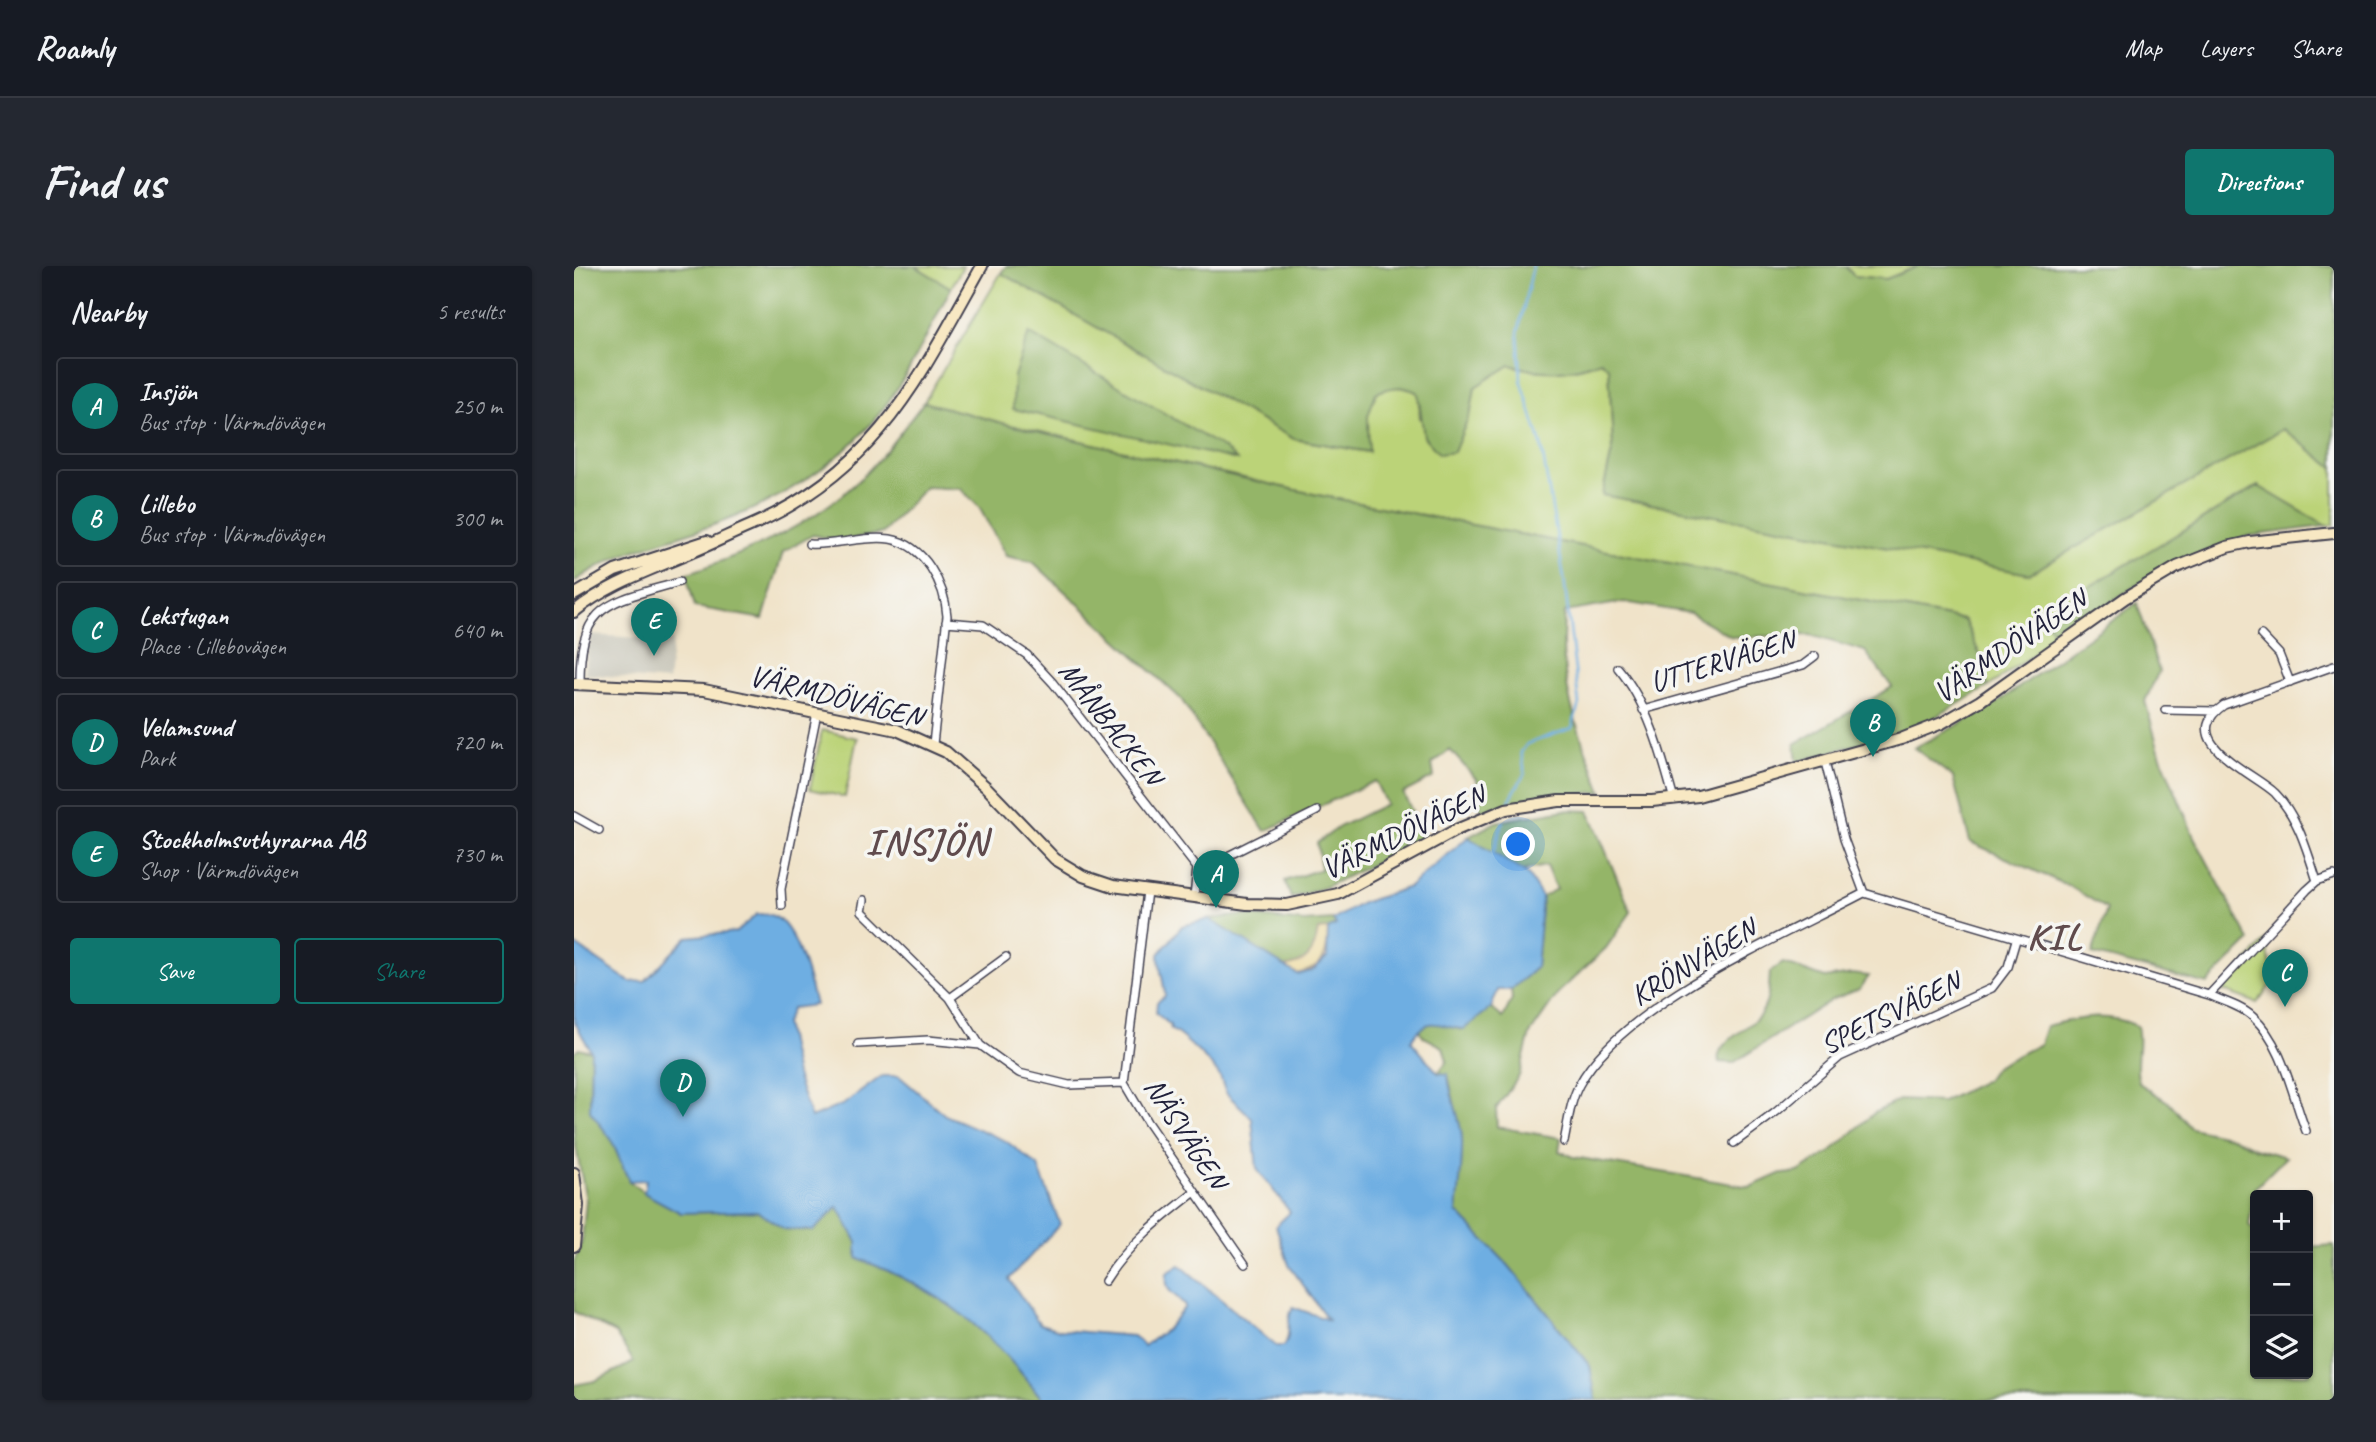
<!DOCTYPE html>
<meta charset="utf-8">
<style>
body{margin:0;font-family:Caveat,sans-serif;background:#242831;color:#f1f3f6}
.controls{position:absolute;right:21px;bottom:21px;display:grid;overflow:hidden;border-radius:7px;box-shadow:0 2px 5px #0004}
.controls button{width:63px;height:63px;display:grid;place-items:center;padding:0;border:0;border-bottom:2px solid #363941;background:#171b24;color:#f1f3f6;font:35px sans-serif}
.you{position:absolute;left:945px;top:579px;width:24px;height:24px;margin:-18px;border:5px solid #fff;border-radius:50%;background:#1a73e8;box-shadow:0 0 0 10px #1a73e833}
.badge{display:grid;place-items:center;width:46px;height:46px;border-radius:50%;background:#0f766e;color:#fff;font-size:23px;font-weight:700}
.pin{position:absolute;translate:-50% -58px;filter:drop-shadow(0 2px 4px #0008)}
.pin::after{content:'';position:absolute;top:37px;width:24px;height:21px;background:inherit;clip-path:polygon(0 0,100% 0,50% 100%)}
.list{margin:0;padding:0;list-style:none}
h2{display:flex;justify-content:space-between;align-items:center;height:91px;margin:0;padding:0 28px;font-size:30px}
h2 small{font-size:23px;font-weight:400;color:#9ea1a6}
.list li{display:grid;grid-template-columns:46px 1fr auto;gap:21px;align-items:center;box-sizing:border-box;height:98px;margin:0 14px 14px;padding:0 14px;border:2px solid #363941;border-radius:7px}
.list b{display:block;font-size:26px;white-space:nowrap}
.list p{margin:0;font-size:23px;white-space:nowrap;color:#9ea1a6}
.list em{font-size:23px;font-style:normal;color:#9ea1a6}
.actions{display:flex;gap:14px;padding:21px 28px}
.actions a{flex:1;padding:16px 0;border:2px solid #0f766e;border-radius:7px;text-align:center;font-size:24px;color:#0f766e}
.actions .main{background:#0f766e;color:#fff}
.icon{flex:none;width:38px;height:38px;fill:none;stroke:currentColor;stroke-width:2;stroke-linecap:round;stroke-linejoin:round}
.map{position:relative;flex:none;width:1760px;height:1134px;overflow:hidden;border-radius:7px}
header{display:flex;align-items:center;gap:42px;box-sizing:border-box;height:98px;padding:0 35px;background:#171b24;border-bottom:2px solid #363941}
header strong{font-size:33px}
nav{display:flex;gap:38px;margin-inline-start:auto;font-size:24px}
.intro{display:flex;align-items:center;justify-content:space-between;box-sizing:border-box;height:168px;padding:0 42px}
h1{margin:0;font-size:49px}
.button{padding:18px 32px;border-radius:7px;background:#0f766e;color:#fff;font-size:24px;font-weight:700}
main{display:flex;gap:42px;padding:0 42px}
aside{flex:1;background:#171b24;border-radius:7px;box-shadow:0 2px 5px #0004}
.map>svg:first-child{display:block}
</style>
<header>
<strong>Roamly</strong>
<nav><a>Map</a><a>Layers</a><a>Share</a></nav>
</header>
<div class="intro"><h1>Find us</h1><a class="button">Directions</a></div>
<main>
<aside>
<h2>Nearby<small>5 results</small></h2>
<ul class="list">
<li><span class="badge">A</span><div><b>Insjön</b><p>Bus stop · Värmdövägen</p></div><em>250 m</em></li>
<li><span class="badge">B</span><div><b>Lillebo</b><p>Bus stop · Värmdövägen</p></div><em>300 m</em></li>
<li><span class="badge">C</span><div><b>Lekstugan</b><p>Place · Lillebovägen</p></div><em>640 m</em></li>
<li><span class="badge">D</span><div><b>Velamsund</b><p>Park</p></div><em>720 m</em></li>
<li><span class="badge">E</span><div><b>Stockholmsuthyrarna AB</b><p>Shop · Värmdövägen</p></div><em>730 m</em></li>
</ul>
<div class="actions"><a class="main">Save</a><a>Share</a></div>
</aside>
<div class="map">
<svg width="1760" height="1134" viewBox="0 0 1760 1134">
<rect width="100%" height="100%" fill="#f6f6f2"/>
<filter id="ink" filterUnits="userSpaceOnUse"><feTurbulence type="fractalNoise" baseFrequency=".0143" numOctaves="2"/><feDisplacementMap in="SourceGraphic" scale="14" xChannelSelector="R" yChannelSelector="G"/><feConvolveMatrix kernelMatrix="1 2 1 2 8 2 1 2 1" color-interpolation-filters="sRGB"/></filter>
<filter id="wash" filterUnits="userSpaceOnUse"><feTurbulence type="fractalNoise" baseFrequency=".00686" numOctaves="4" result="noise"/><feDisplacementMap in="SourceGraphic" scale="28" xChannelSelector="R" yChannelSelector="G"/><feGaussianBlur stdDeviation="1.57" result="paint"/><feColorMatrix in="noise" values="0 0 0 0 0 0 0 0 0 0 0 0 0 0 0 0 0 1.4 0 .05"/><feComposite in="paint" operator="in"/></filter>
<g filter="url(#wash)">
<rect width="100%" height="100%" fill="#f0e3c9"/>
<!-- industrial -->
<path fill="#c7c5b8" d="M 16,369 L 99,374 L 94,415 L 11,408 Z"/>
<!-- green -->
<path fill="#bbd378" stroke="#6e7a5a" stroke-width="2" d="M 341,0 L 389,0 L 377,22 Z
M 1271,0 L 1345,0 L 1312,13 L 1280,10 Z
M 427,7 L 720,173 L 794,186 L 794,150 L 802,127 C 818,120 828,119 844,127 L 846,153 L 897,145 L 901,121 L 936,99 C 969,108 995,108 1027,95 L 1035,102 L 1039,181 L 1028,229 L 1455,308 L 1709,163 L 1760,202 L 1760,259 L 1752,260 L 1684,220 L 1468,349 L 1483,371 L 1414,421 L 1406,389 L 1390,354 L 744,229 L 436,159 L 350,136 Z
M 248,464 L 283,472 L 271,531 L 236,523 Z
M 1693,673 L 1698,717 L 1683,737 L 1647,724 Z"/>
<!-- forest -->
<path fill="#94b568" stroke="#5b6c52" stroke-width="2" d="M 0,0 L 341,0 L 377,22 C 353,68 330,121 295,160 C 262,198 209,231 163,250 C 109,273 48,280 0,316 Z
M 432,0 L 1271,0 L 1280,10 L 1312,13 L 1345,0 L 1760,0 L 1760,202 L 1709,163 L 1455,308 L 1028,229 L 1039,181 L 1035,102 L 1027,95 C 995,108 969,108 936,99 L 901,121 L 897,145 L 880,186 L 865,188 L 850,171 L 844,127 C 829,119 818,120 802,127 L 794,150 L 795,186 L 720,173 L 427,7 Z
M 455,67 L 651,183 L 663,194 L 439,143 L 440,110 Z
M 350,136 L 436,159 L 744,229 L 1390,354 L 1406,389 L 1414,421 L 1345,460 L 1223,496 L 1221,478 L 1318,421 L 1291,385 L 1236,369 L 1158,371 L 1116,347 L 1050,336 L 991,346 C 982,413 1004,465 1028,526 L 957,531 L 907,546 L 903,514 L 876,484 L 858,498 L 860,511 L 829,527 L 852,573 L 749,622 L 717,632 L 711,615 L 747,603 L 743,577 L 765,561 L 812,538 L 801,515 L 691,565 L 607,433 L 459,296 L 432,290 L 405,241 L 387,223 L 351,221 L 309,267 L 265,275 L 239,269 L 209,286 L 189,353 L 121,341 L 112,308 C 169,289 227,264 273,225 C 303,200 326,166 350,136 Z
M 1684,220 L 1752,260 L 1674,270 L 1593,300 L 1483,371 L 1468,349 Z
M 1563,337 L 1585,405 L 1571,435 L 1586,488 L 1620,571 L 1676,675 L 1633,718 L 1518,688 L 1533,643 L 1495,620 L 1396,576 L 1379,511 L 1340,482 L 1416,442 Z
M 991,544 L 1015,545 L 1057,646 L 1032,682 L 986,725 L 956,768 L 945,810 L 922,843 L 923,861 L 987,872 L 985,885 L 1000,891 L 1176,921 L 1203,909 L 1224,906 L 1258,885 L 1300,847 L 1325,834 L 1368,836 L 1412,814 L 1421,801 L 1466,778 L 1472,760 C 1503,752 1533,746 1563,760 C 1568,780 1559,797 1565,817 L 1597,838 L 1617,862 L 1658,871 L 1680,882 L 1712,891 L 1682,921 L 1675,959 L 1681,965 L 1681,1108 L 1734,1108 L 1734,981 L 1760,979 L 1760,1134 L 1022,1134 L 1016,1100 L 935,1000 L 883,946 L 888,872 L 874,809 L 864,807 L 873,795 L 869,781 L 850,771 L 844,763 L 862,755 L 887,764 L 917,742 L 929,752 L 938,733 L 937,724 L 962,702 L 968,631 L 982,623 L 972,600 L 947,605 L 894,571 L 922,556 Z
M 669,649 L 730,656 L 759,654 L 762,659 L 754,677 L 723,708 L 635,653 Z
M 1209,697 L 1251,712 L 1278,708 L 1295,710 L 1286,723 L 1259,733 L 1159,797 L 1145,796 C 1140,774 1180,763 1189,744 C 1195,733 1195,719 1196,706 Z
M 5,782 L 17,785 L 16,845 L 37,873 L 55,915 L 70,927 L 107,947 L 183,945 L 211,963 L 239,965 L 264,940 L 283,976 L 283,992 C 369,1025 413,1061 469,1134 L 0,1134 L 0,1119 L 21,1115 L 60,1096 L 41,1067 L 0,1046 L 0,996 L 8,975 L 12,934 L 0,871 L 0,786 Z"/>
<!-- sand -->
<path fill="#eeda9e" stroke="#887e6c" stroke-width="2" d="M 754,663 C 754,690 750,702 723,708 L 710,701 C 734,697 740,688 744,664 Z"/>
<!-- water -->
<path fill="#6eaee2" stroke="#48688e" stroke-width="2" d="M 894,571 L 954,609 L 968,631 L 962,702 L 937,724 L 924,724 L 917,742 L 890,763 C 866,762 854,746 837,775 L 864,807 L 874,808 C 875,830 887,850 888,873 C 889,897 885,922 883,946 L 935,1000 L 1016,1100 L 1022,1134 L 469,1134 C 413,1061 369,1025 283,992 L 283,976 L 264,941 L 239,965 L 210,963 L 183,945 L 107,947 L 70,927 L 72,914 L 55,915 L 37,873 L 16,845 L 17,785 L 0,755 L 0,678 L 56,716 L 71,715 L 113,671 L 162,666 L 183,648 C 188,648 195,648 199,650 C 222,658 236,718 241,739 L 218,742 L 211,757 L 222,809 L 237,852 L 270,838 L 308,810 L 325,810 L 371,849 L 432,875 L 464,900 L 486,958 L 435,1013 L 466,1058 L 486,1064 L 559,1070 L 570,1080 L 593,1063 L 611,1041 C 603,1025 590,1031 593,1007 L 606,999 L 702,1080 L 710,1080 C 718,1070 711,1055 719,1041 L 754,1054 L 715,999 L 702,960 L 716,946 L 683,903 L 678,853 C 671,844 662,837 654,829 C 649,824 649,815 645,809 C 639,799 605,766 597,764 L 596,759 L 582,747 L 583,736 L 591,730 C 590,715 585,704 585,688 L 608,660 L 635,653 L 723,708 L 738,705 L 753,691 L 754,663 L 762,659 L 759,654 L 788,637 L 835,621 Z"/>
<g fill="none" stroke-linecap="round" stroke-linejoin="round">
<!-- stream -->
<path stroke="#6eaee2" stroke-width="2.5" d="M 935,535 L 951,507 L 947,486 L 953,478 L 998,462 L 1005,438 L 990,312 L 967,178 L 947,114 L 944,67 L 959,0
M 918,589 L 929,556"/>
</g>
</g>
<g filter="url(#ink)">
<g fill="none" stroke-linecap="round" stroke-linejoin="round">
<defs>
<path id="street" d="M 235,278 C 261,280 292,269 316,273 C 351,279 371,319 373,350 L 359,478
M 372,356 L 409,359 L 453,389 L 479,417 L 623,602 L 620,631
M 1687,369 L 1705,388 L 1716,416
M 1044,402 C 1074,437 1088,490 1100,534
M 6,420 C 5,336 34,337 105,316
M 1069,444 L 1229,399 L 1241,390
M 1591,444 L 1641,445
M 1251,496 L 1270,573 L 1290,627 L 1635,729 C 1649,735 1667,740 1679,751 C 1709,778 1718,829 1732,865
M 0,550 L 25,564
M 623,602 L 630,602 L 743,545
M 1743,615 C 1733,584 1724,551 1701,527 C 1680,507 1599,474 1650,439 L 1760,400
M 573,625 L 550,817 L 573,856 L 671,998
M 290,634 L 288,645 L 376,732 L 406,779 L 445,807 L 495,819 L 550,817
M 208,640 L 207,623 L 243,447
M 1635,729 L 1733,624 L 1743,615 L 1760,609
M 376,732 L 432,691
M 284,778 L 354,774 L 406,779
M 990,876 C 994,857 996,836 1005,819 C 1048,738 1209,670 1290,627
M 1160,877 L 1202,846 L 1266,791 L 1418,722 L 1434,701 L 1442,674
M 531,1015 C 555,977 586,953 621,926"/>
<path id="secondary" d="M 0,329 L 41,305 L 133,275
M 0,346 C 35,317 77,304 118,286 C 138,278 157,268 176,260 C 303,205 345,112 408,0
M 0,418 L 130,424 L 323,464 L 372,486 L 412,521 L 481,593 L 509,610 L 539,620 L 673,638 L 713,639 L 764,628 L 882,564 L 932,543 L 985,535 L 1078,535 L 1124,530 L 1327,473 L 1368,457 L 1406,435 L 1551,332 L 1603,301 L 1653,281 L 1676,276 L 1760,267
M 0,907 L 4,939 L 0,980"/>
</defs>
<!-- street casing -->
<use href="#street" stroke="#413f50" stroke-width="10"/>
<!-- secondary casing -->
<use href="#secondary" stroke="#413f50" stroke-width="14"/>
<!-- street -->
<use href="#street" stroke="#fff" stroke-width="7"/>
<!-- secondary -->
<use href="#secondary" stroke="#f8e8c3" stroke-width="10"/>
</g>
</g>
<g text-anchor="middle" stroke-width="7" stroke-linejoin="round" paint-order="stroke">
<!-- street labels -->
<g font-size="30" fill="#22223b" stroke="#f6f6f2">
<text transform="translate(1436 380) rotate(-34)" y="10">VÄRMDÖVÄGEN</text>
<text transform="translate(1148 395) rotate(-17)" y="10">UTTERVÄGEN</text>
<text transform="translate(262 430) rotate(14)" y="10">VÄRMDÖVÄGEN</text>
<text transform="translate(537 457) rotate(52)" y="10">MÅNBACKEN</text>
<text transform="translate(829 566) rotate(-26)" y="10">VÄRMDÖVÄGEN</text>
<text transform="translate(1119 696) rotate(-31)" y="10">KRÖNVÄGEN</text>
<text transform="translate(1316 747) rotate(-26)" y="10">SPETSVÄGEN</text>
<text transform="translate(612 867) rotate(57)" y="10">NÄSVÄGEN</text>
</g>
<!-- district labels -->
<g font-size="37" font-weight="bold" letter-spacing="2" fill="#604b4d" stroke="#f6f6f2">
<text x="353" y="588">INSJÖN</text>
<text x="1481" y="683">KIL</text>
</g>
</g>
</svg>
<div class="controls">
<button>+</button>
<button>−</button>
<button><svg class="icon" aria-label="layers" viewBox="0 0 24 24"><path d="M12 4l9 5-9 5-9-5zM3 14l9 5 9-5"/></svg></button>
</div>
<div class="you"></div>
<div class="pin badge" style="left:642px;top:642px">A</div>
<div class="pin badge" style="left:1299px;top:491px">B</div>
<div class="pin badge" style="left:1711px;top:741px">C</div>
<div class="pin badge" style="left:109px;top:851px">D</div>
<div class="pin badge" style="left:80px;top:390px">E</div>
</div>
</main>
